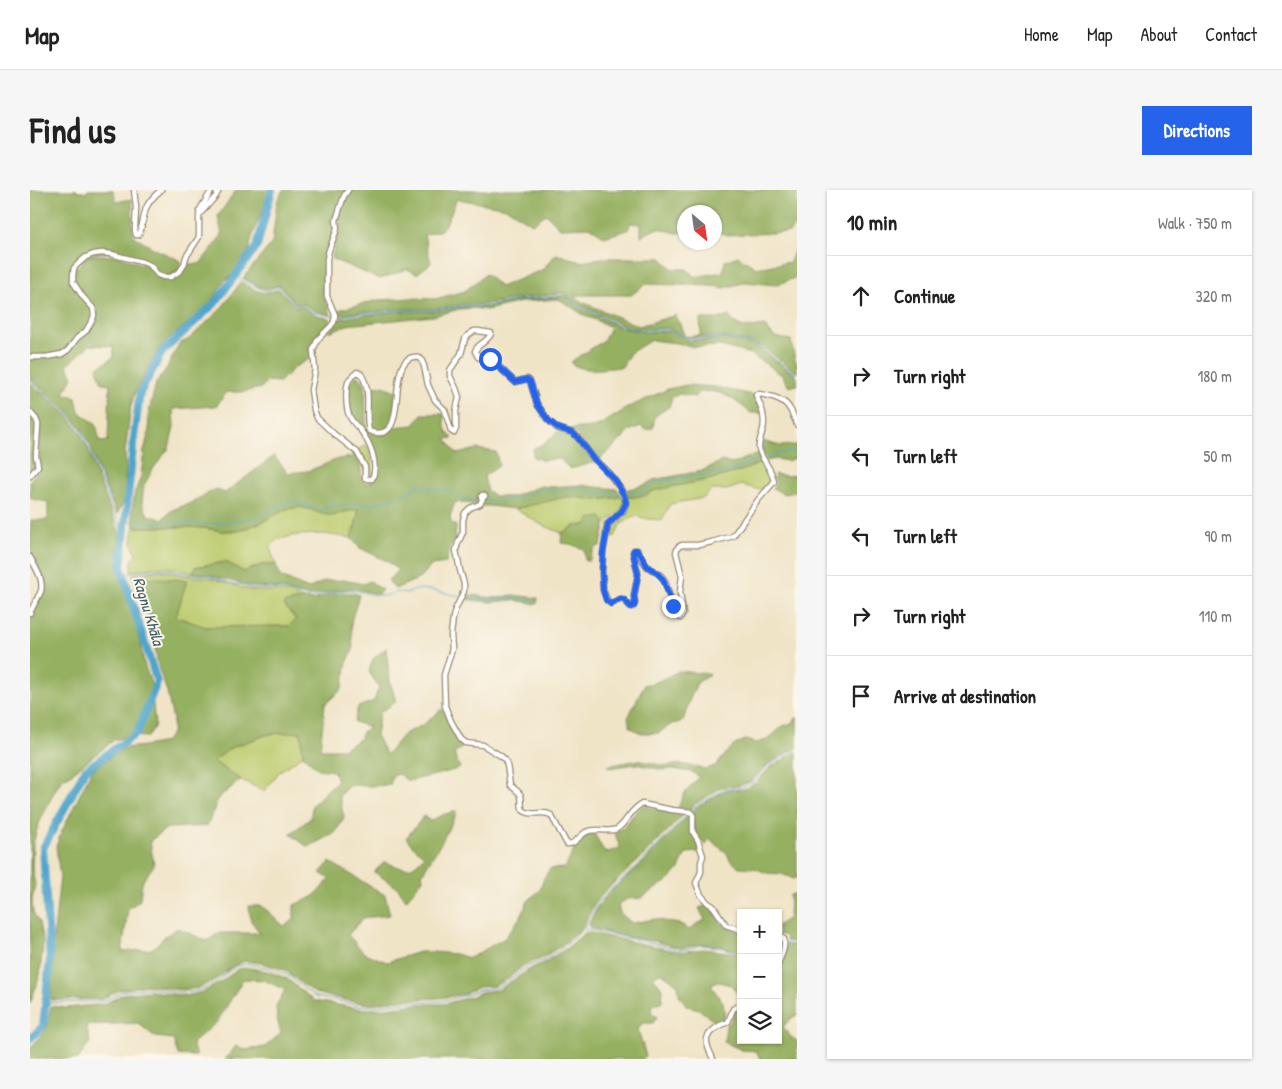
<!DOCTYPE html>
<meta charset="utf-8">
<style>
body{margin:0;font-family:"Patrick Hand",sans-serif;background:#f6f6f6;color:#222}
.controls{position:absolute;right:15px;bottom:15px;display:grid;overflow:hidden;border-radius:0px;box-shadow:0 1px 4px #0004}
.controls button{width:45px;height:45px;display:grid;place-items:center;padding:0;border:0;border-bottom:1px solid #e0e0e0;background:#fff;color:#222;font:25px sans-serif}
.compass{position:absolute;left:647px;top:15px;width:45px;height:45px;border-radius:50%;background:#fff;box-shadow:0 1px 4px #0004;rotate:151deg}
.stop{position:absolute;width:15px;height:15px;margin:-11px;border:4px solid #2563eb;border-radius:50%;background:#fff}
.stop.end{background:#2563eb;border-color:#fff;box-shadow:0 1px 5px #0008}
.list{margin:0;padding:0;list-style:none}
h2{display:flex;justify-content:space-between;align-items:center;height:65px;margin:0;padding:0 20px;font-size:21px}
h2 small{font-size:16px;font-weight:400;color:#767676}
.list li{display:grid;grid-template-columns:32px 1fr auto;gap:15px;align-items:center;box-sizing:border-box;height:80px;padding:0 20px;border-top:1px solid #e0e0e0}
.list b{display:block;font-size:19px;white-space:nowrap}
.list em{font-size:16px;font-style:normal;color:#767676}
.icon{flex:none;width:28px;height:28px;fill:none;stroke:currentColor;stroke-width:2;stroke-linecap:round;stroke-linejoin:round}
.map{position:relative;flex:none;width:767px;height:869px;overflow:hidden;border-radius:0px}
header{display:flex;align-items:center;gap:30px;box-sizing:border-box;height:70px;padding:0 25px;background:#fff;border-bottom:1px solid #e0e0e0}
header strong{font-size:24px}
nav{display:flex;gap:28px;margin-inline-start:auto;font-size:18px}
.intro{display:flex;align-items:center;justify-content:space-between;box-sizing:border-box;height:120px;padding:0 30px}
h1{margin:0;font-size:35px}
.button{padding:12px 22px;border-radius:0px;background:#2563eb;color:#fff;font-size:18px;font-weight:700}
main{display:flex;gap:30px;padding:0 30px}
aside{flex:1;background:#fff;border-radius:0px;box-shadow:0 1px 4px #0004}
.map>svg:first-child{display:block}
</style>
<header>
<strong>Map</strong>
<nav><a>Home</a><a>Map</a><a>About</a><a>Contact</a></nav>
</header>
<div class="intro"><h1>Find us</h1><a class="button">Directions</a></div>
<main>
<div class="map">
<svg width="767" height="869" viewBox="0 0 767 869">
<rect width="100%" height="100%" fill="#fbf7ec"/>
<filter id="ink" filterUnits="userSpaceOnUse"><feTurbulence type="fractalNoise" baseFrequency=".02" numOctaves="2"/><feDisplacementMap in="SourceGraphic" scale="10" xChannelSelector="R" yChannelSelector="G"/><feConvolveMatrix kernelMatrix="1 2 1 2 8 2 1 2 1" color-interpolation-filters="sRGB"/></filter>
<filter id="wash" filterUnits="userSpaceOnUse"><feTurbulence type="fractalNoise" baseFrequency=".0096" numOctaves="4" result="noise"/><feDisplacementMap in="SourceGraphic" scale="20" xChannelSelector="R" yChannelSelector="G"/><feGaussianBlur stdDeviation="1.12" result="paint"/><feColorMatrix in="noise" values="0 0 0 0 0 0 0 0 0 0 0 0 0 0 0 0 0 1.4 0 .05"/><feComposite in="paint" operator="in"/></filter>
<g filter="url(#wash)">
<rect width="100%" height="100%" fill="#f0e4c7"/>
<!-- green -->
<path fill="#bdcc6f" stroke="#7c7b46" d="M 336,254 C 342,265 344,275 341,287 L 338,287 C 333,277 337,272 328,260 Z
M 734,271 L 743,291 L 737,299 L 726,299 L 711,295 L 697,300 L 681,300 L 674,308 L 640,314 L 632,330 L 618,329 L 605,326 L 591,334 L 585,346 L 577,349 L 579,334 L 588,328 L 596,307 L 616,306 L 622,301 C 660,292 699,289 734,271 Z
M 535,307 L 546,307 L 565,310 L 593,307 C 597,320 585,326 576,333 L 570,327 L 556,335 L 545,336 L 532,343 L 512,335 L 485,319 Z
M 270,317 L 282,320 L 292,324 L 310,323 L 329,319 L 325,337 L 321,348 L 294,344 L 266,345 L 246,350 L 240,358 L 246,375 L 231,375 L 214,382 L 196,372 L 165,377 L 163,383 L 141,378 L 128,377 L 101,381 L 102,371 L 106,365 L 102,352 L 104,337 L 155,337 L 175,338 L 191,341 L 208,341 L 232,332 L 256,319 Z
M 130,380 L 166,387 L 178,387 L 220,400 L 255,402 L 266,405 L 272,409 L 253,414 L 266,430 L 259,436 L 176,437 L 146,427 L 112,387 L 106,393 L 103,385 Z
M 271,542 L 273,565 L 250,581 L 234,601 L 211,590 L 183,571 L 202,557 L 239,544 Z"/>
<!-- forest -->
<path fill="#96b062" stroke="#686d40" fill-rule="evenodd" d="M 0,0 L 46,0 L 56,3 L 58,0 L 83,0 L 86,12 L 102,9 L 103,41 L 104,47 L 110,49 L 121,57 L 151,71 C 151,76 148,81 143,84 C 130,92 121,74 110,69 C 102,66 85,61 76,62 C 68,62 55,69 47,72 L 42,93 L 47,102 L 58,114 L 62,120 L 61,128 L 57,137 L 52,143 L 45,147 L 36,159 L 30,163 L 0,166 Z
M 206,0 L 244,0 L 233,19 L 222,47 L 219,60 L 213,73 L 193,93 L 181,112 L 174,120 L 136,151 L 127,162 L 105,202 L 101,215 L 95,263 L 96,279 L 95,310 L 87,324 L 68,279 L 60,255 L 52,239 L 37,221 L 0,189 L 0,169 L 26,167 L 55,145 L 65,130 L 66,124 L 45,92 L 45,85 L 47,78 L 51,73 L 58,67 L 73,65 L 92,67 L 120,77 L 128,86 L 139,89 L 155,74 L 170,74 L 192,45 L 188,26 ZM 60,155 L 83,156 L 84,167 L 67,178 L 72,193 L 80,194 L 78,251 L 70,252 L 66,234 L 49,222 L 46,208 L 34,203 L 43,187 L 37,175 Z
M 253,0 L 315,0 L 308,14 L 305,27 L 304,42 L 295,63 L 294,74 L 295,87 L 293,99 L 294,107 L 301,125 L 283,120 L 273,114 L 266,114 L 249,95 L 237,99 L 230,97 L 213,88 L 242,53 L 247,12 Z
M 320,0 L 767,0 L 767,31 L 760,42 L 698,45 L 685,41 L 684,22 L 654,22 L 654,42 L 647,43 L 628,38 L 611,46 L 611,34 L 600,33 L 598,40 L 574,47 L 561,37 L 530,38 L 516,24 L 502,34 L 477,18 L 427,9 L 417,32 L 411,40 L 394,45 L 401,73 L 387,84 L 377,79 L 350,89 L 302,69 L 304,57 L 309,44 L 310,38 L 309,29 L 312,17 Z
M 766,57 L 767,87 L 746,95 L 716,92 L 695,98 L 681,96 L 616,94 L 601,105 L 545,105 L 544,106 L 552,112 L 609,136 L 646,125 L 655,147 L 671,145 L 670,129 L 687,129 L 699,126 C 708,140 721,138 735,136 L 744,147 L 761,150 L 765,171 L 767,172 L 767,183 L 738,161 L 721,152 L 690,147 L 655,147 L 638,138 L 612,139 L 599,138 L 547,114 L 534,103 L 483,109 L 456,114 L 431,115 L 405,119 L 362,119 L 347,122 L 332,122 L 310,125 L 308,120 L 348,110 L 381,108 L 405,109 L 435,101 L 456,84 L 470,97 L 512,80 L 526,64 L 553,72 L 571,68 L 631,68 L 643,79 L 657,79 L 665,87 L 693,82 L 695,71 L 708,66 L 726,78 L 760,72 Z
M 211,92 C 227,100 231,107 249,99 L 266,117 L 274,117 L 283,124 L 301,129 L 299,134 L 288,147 L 282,167 L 265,177 L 250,192 L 237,191 L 231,198 L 212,202 L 197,202 L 186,216 L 143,219 L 144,237 L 139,258 L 123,279 L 114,295 L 112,313 L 118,325 L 132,329 L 142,320 L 158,314 L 186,299 L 195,303 L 244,266 L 258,283 L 278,281 L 308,269 L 323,267 L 319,257 C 331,269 330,274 332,289 L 336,293 C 339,292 341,292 344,290 C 355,281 338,248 331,239 C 328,234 322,229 320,223 C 317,215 320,205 318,196 L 325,186 C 331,187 333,190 335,196 L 336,236 L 339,243 L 351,245 L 356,244 L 364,237 L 384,235 L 392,224 L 414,224 C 414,233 414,242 423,248 L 416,249 L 427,264 L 447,259 L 466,262 L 469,276 L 454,286 L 457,301 L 465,306 L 481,307 L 511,296 L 521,297 L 551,295 L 565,297 L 587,299 L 593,307 L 565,310 L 546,307 L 535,307 L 485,319 L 460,316 L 452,316 L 442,314 L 425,312 L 420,326 L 421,333 L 426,336 L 425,350 L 419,359 L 416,373 L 402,375 L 390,388 L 365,399 L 358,390 L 368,380 L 357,371 L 330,358 L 321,348 L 325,337 L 329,319 L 310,323 L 304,326 L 292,324 L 282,320 L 270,317 L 256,319 L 232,332 L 208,341 L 191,341 L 175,338 L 155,337 L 104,337 L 102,321 L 105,302 L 111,287 L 114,261 L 119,241 L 118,226 L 126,193 L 137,178 L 149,154 L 159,149 L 190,120 Z
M 536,106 L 549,118 L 590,137 L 601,140 L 615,142 L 639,141 L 659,151 L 692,149 L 720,154 L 737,164 L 765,185 L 767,187 L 767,195 L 759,197 L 752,185 L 721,164 L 690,156 L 665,157 L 647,153 L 621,150 L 600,163 L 592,177 C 576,178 556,183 542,174 L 542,171 L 573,151 L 581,137 L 552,124 L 529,109 L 491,112 L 457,120 L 444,118 L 430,119 L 403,126 L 317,135 L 299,142 L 305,135 L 307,129 L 334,125 L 351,124 L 365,121 L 407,121 L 432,117 L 458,117 L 486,111 Z
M 0,193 L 37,225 L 50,242 L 58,259 L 66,282 L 90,344 L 88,359 L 89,374 L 91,386 L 98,407 L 107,439 L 115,477 L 121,493 L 125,535 L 118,547 L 101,546 L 84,550 L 41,584 L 32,589 L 23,604 L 8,636 L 3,654 L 2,678 L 5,695 L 2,710 L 3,722 L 9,733 L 13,752 L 10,785 L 0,814 L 0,428 L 14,400 L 14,391 L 3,365 L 0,356 L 1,330 L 18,330 L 18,312 L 1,309 L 0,302 L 0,290 C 3,286 8,282 10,278 C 12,273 9,267 9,262 C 9,244 15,232 0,218 Z
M 657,195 L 686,197 L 723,205 L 729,216 L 731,223 L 721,223 C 712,216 698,204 686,202 C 681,201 674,202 669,202 L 665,207 L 650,204 L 642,207 L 639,217 L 625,226 L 623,238 L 615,240 L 611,236 L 599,241 L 591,250 L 569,270 L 540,239 L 561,237 L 570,235 L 599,217 L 638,199 Z
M 353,196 L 366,201 L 364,221 L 360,236 L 349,242 L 343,240 L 340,234 L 339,197 Z
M 0,226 L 3,230 L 5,236 L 6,276 L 0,284 Z
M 528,241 L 544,246 L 552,257 L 565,272 L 540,279 L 530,269 L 511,270 L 503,267 L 503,259 L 518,251 Z
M 732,251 L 740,253 L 750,256 L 767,255 L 767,267 L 758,271 L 745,269 L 737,271 C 734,264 731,259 732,251 Z
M 729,263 L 734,271 C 699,289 660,292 622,301 C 614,306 606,308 596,307 L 595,300 L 615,295 L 623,290 L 672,281 L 692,271 L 702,274 Z
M 744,284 L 758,286 L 767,284 L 767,302 L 754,304 L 742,298 L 746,294 Z
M 571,327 L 576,333 L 571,355 L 564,359 L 559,371 L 555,371 L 554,359 L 540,354 L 531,353 L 532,343 L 545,336 L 556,335 L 560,329 Z
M 196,372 L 214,382 L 231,375 L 246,375 L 251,387 L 278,399 L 295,391 L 316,390 L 333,394 L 340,391 L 352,400 L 348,404 L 323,398 L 309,400 L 283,405 L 273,405 L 254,399 L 219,396 L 176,384 L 163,383 L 165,377 Z
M 112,387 L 157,390 L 146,427 L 176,437 L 259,436 L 266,429 L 253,414 L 272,409 L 284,410 L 297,405 L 311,403 L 323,403 L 329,405 L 321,432 L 323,460 L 317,473 L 312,499 L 295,514 L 290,559 L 313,559 L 330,549 L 332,542 L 340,537 L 324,532 L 328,517 L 344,511 L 349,497 L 339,482 L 343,469 L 356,458 L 360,491 L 366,512 L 350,522 L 346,545 L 356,565 L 374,544 L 393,535 L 412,519 L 425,545 L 434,556 L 424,564 L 430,578 C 413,584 396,587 378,591 L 369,584 L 362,586 L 360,595 L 340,596 L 319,595 L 309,606 L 314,627 L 306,642 L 278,657 L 260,644 L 281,628 L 282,615 L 307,591 L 304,581 L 288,579 L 273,565 L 271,542 L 239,544 L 202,557 L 183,571 L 211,590 L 189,607 L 177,636 L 137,638 L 120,651 L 124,675 L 112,692 L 110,710 L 98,719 L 92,762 L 122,759 L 135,746 L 148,738 L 177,751 L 189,743 L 230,743 L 221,731 L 219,716 L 232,716 L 254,736 L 264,730 L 264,715 L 283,707 L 300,689 L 290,683 L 300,672 L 355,705 L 360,725 L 333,728 L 318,745 L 334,763 L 357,772 L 389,762 L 403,762 L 425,764 L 440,768 L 475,748 L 491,726 L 498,711 L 510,700 L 514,688 L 520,679 L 535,678 L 546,656 L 553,647 L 564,643 L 575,663 L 590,658 L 585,643 C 597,636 602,623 613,616 L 654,624 L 609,670 L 576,700 L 564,714 L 552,738 L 532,755 L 510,769 L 494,775 L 477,789 L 464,796 L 448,797 L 435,804 L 409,808 L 366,810 L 341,814 L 325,812 L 285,803 L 272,794 L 255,780 L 232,773 L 215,771 L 205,775 L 186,789 L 168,798 L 152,800 L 117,795 L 89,800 L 72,809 L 21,810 L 21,769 L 30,687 L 26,656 L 32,641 L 62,580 L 94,558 L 115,556 L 135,552 L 142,543 L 143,530 L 137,502 L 129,479 L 118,422 L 106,393 Z
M 436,404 L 455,407 L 469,408 L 482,405 L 508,408 L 507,414 L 484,410 L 461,412 L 432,409 Z
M 649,481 L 680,484 L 667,493 L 660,509 L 653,531 L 640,535 L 629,543 L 611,543 L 600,537 L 598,528 L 614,495 L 629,491 Z
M 767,527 L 767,558 L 749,567 L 735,577 L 721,591 L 709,596 L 692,597 L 665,614 L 659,620 L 648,618 L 654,604 L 669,587 L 662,582 L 643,579 L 633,580 L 605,574 L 580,578 L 577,576 L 607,570 L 635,576 L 651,574 L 676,579 L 685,576 L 703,556 L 715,550 L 726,553 L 737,550 L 753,536 L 762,533 Z
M 767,562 L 767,688 L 764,689 L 752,684 L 737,683 L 724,678 L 709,677 L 700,670 L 697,663 L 686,655 L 679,648 L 676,655 C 664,644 664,637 662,621 L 669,616 L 696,600 L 713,600 L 727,592 L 740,577 Z
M 426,621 L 426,624 L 411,653 L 392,684 L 393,689 L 376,710 L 368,698 L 344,682 L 355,672 C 374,679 380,683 394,666 L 382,655 L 376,648 L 394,626 L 400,631 L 412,625 Z
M 659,625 L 661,626 L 670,662 L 656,663 L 649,679 L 639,690 L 611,708 L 597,709 L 588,715 L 590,723 L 602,733 L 625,729 L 653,735 L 657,740 L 661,739 L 666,734 L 675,730 L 669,718 L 678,715 C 686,720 687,730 694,735 C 699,739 705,740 711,742 L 711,759 L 703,760 L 688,756 L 670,754 L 650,758 L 624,751 L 597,747 L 560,738 L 559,734 L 568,716 L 580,702 L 614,672 Z
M 767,703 L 767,752 L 756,751 L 756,748 L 753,745 L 748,745 L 748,735 L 759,728 L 760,705 Z
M 556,742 L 650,762 L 672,759 L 705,763 L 711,763 L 711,809 L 701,795 L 686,791 L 681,796 L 693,812 L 695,830 L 687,834 L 669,819 L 657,816 L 649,805 L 648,795 L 631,782 L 623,787 L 633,799 L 632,811 L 622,816 L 621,822 L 627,827 L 623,833 L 612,833 L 608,840 L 616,866 L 613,869 L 195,869 L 207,855 L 214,860 L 235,857 L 251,843 L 247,829 L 246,816 L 255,800 L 234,790 L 213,789 L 188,831 L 162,853 L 166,866 L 148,865 L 143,849 L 125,847 L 108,833 L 56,835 L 60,852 L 48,869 L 0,869 L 0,859 L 17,838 L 21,816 L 36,818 L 75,814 L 93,804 L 121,801 L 156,806 L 173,802 L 191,792 L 208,779 L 219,778 L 236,781 L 256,788 L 284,811 L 331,819 L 349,819 L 391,814 L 415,814 L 440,807 L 452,802 L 468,800 L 502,778 L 513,773 L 536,759 Z
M 756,755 L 767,756 L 767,825 L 760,829 L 753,837 L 761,847 L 767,851 L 767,869 L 730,869 L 726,861 L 712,860 L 694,852 L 696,836 L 700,832 L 705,820 L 711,816 L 711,850 L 748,850 L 748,778 L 755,763 Z"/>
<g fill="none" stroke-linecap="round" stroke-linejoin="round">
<!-- stream -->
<path stroke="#50a5cc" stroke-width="1" d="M 205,86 L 233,100 L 238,101 L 249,96 L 266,115 L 273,116 L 282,122 L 303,126
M 307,127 L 333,123 L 349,123 L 364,120 L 406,120 L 432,116 L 457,116 L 485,110 L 536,105 L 549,116 L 590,136 L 601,139 L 614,140 L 639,140 L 659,149 L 691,148 L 721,153 L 737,163 L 767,185
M 0,191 L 37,223 L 52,241 L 94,346
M 735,268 L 743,266 L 750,263 L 766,262
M 595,305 L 599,305 L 615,301 L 626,292 L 704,280 L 731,268
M 454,311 C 480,312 491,308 515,298 L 525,302 L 550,298 L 563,302 L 591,304
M 96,331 L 178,334 L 220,329 L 234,324 L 248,317 L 259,312 L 272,314 L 290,320 L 305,315 L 344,314 L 374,304 L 386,296 L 421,301 L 431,308 L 450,311
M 94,385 L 110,381 L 129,379 L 142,380 L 164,385 L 178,385 L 204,395 L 210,394 L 220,398 L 254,400 L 274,406 L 285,407 L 294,404 L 311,401 L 323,400 L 344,405 L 355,406 L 367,402 L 377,403 L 389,399 L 400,400 L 430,406
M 434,407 C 450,411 465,409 481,408 C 489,408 497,410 505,411
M 662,620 L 667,615 L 695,599 L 712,598 L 724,591 L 738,575 L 753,567 L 767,560
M 555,739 L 598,748 L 610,750 L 650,760 L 672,755 L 689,757 L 704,761 L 711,761
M 755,754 L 767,754
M 16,813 L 74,811 L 93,801 L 119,798 L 155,803 L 171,800 L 187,791 L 206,776 L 218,774 L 235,777 L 256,784 L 285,807 L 306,810 L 329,816 L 347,816 L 367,813 L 412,811 L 437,805 L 450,800 L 466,798 L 479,790 L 498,776 L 512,771 L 534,757 L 554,738 L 567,714 L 579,701 L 612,672 L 659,623"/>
<!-- river -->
<path stroke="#50a5cc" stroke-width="8" d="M 0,849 L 13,836 L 20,770 L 13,658 L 55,580 L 107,543 L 127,492 L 91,377 L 104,247 L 110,203 L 132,162 L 185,113 L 227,56 L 242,0"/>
</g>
</g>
<g filter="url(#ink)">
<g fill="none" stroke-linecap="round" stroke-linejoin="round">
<defs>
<path id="minor" d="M 104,0 L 106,17 L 105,40 L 106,45 L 109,45 C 117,23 110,18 131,0
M 318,0 L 314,6 L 308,24 L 306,31 L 307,39 L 299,60 L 297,69 L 297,106 L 305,125 L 304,132 L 301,136 L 288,149 L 283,160 L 285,180 L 281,200 L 284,220 L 287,228 L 304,244 L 327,262 L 335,277 L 335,288 L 338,289 L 342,289 C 349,274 340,253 331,241 C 327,236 321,231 319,225 C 316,218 315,198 319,190 C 321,187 324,185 327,182 L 331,184 C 343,203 334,221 339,241 C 379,256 358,186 377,170 C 382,166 385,166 391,169 L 394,176 L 398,195 L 405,210 L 415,220 L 421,241 L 424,243 L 426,239 L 426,221 L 429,207 L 426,198 L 420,186 L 420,180 L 431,164 L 435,149 L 438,145 L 444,141 L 448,141 L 461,143 L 461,144 C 456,153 448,154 445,161 L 448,167 L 463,171 L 485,192 L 497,189 L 500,191 L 507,214 L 518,230 L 527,238 L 543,243 L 548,248 L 564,269 L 577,281 L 590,298 L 594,305 L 596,313 L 593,321 L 578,334 L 573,363 L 572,381 L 573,400 L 577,410 L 581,414 C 594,406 591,408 601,417 L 604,416 L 605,413 L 604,406 L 608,384 L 603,362 L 604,360 L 607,360 C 611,364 612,372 617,376 C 622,381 629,382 633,388 C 640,399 640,420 650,428 L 653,424 L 650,402 L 652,386 L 646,362 L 648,357 L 652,355 L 668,355 L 682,352 L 703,346 L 728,310 L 744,292 C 742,278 732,271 729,259 C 728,253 731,246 733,240 C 736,227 731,216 726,205 L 729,204 C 736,205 746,207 752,211 C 760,215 764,227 767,235
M 169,21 L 182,0
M 0,167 L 16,167 L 32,164 L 38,160 L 47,148 L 56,141 L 63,129 L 64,125 L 63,118 L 53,107 L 43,92 L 43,85 L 44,78 L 49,73 L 56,67 L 64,64 L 72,63 L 81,64 L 112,72 L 120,75 L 128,85 L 133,87 L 141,87 L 150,81 L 154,75 L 156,67 L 169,47 L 169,25 L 186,6 L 189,0
M 0,222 L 6,229 L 8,234 L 6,266 L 8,276 L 0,286
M 453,308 L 455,306 L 454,305 L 452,305 L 451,307 L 453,308 L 450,314 L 440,318 L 435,323 L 433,330 L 433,342 L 428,353 L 426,360 L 430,380 L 434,394 L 434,401 L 425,420 L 423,428 L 421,444 L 422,459 L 414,485 L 415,516 L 421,531 L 431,549 L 436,553 L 453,555 L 471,566 L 475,570 L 477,575 L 480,595 C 483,598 487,600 490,604 C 494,609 488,619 496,622 C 504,626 512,620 521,625 L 537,654 C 545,655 549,646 556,642 C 567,637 579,643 587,639 C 597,633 600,619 612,614 L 642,620 L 661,622 L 663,624 L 663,642 L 668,650 L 673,666 L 671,672 L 671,682 L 666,693 L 668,698 L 671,705 L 678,713 L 683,716 L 696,735 L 711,740
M 0,367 C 5,377 14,389 11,401 C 8,408 3,415 0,423
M 748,746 L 751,747 L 754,749 C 755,758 752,765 748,774
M 683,869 C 681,864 678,859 677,853 C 675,843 689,835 698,832 L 703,819 L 711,814"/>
</defs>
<!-- minor casing -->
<use href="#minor" stroke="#968772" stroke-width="7"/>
<!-- minor -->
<use href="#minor" stroke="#fff" stroke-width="4.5"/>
</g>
</g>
<g fill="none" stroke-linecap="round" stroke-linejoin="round" filter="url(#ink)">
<!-- route -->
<path stroke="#2563eb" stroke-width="6" d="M 460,169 L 485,192 L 497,189 L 500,191 L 507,214 L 518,230 L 528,238 L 543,243 L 548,248 L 564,269 L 584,289 L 594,305 L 596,313 L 592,321 L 578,334 L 573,363 L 572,381 L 573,400 L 576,410 L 581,414 C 595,405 591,408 601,417 L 604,416 L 605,413 L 604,406 L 608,384 L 603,362 L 604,360 L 607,360 L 611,365 L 617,376 L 626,382 L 633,389 L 643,416"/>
</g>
<g text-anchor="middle" stroke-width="4" stroke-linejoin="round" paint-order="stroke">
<!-- water labels -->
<g font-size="16" font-style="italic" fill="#435b64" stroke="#fbf7ec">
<text transform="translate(119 421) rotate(73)" y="6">Ragnu Khāla</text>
</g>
</g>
</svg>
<div class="controls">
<button>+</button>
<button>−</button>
<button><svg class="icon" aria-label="layers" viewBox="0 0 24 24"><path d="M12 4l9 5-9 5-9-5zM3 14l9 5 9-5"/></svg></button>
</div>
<svg class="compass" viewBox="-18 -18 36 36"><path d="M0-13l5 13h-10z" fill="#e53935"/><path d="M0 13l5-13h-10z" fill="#767676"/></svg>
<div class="stop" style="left:460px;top:169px"></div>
<div class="stop end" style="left:643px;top:416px"></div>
</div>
<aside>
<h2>10 min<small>Walk · 750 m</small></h2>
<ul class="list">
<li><svg class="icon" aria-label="ahead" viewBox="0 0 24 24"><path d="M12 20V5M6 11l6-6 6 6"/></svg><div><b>Continue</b></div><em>320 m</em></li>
<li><svg class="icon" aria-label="right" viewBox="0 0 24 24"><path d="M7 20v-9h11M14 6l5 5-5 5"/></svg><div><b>Turn right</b></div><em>180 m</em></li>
<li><svg class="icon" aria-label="left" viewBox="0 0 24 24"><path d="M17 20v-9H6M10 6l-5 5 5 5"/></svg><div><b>Turn left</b></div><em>50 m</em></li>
<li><svg class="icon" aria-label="left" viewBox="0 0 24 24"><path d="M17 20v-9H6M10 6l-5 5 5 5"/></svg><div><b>Turn left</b></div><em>90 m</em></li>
<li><svg class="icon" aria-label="right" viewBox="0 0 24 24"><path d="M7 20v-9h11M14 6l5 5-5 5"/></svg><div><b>Turn right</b></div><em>110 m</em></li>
<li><svg class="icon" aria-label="arrive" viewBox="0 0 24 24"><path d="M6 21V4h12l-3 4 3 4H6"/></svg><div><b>Arrive at destination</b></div></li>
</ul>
</aside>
</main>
